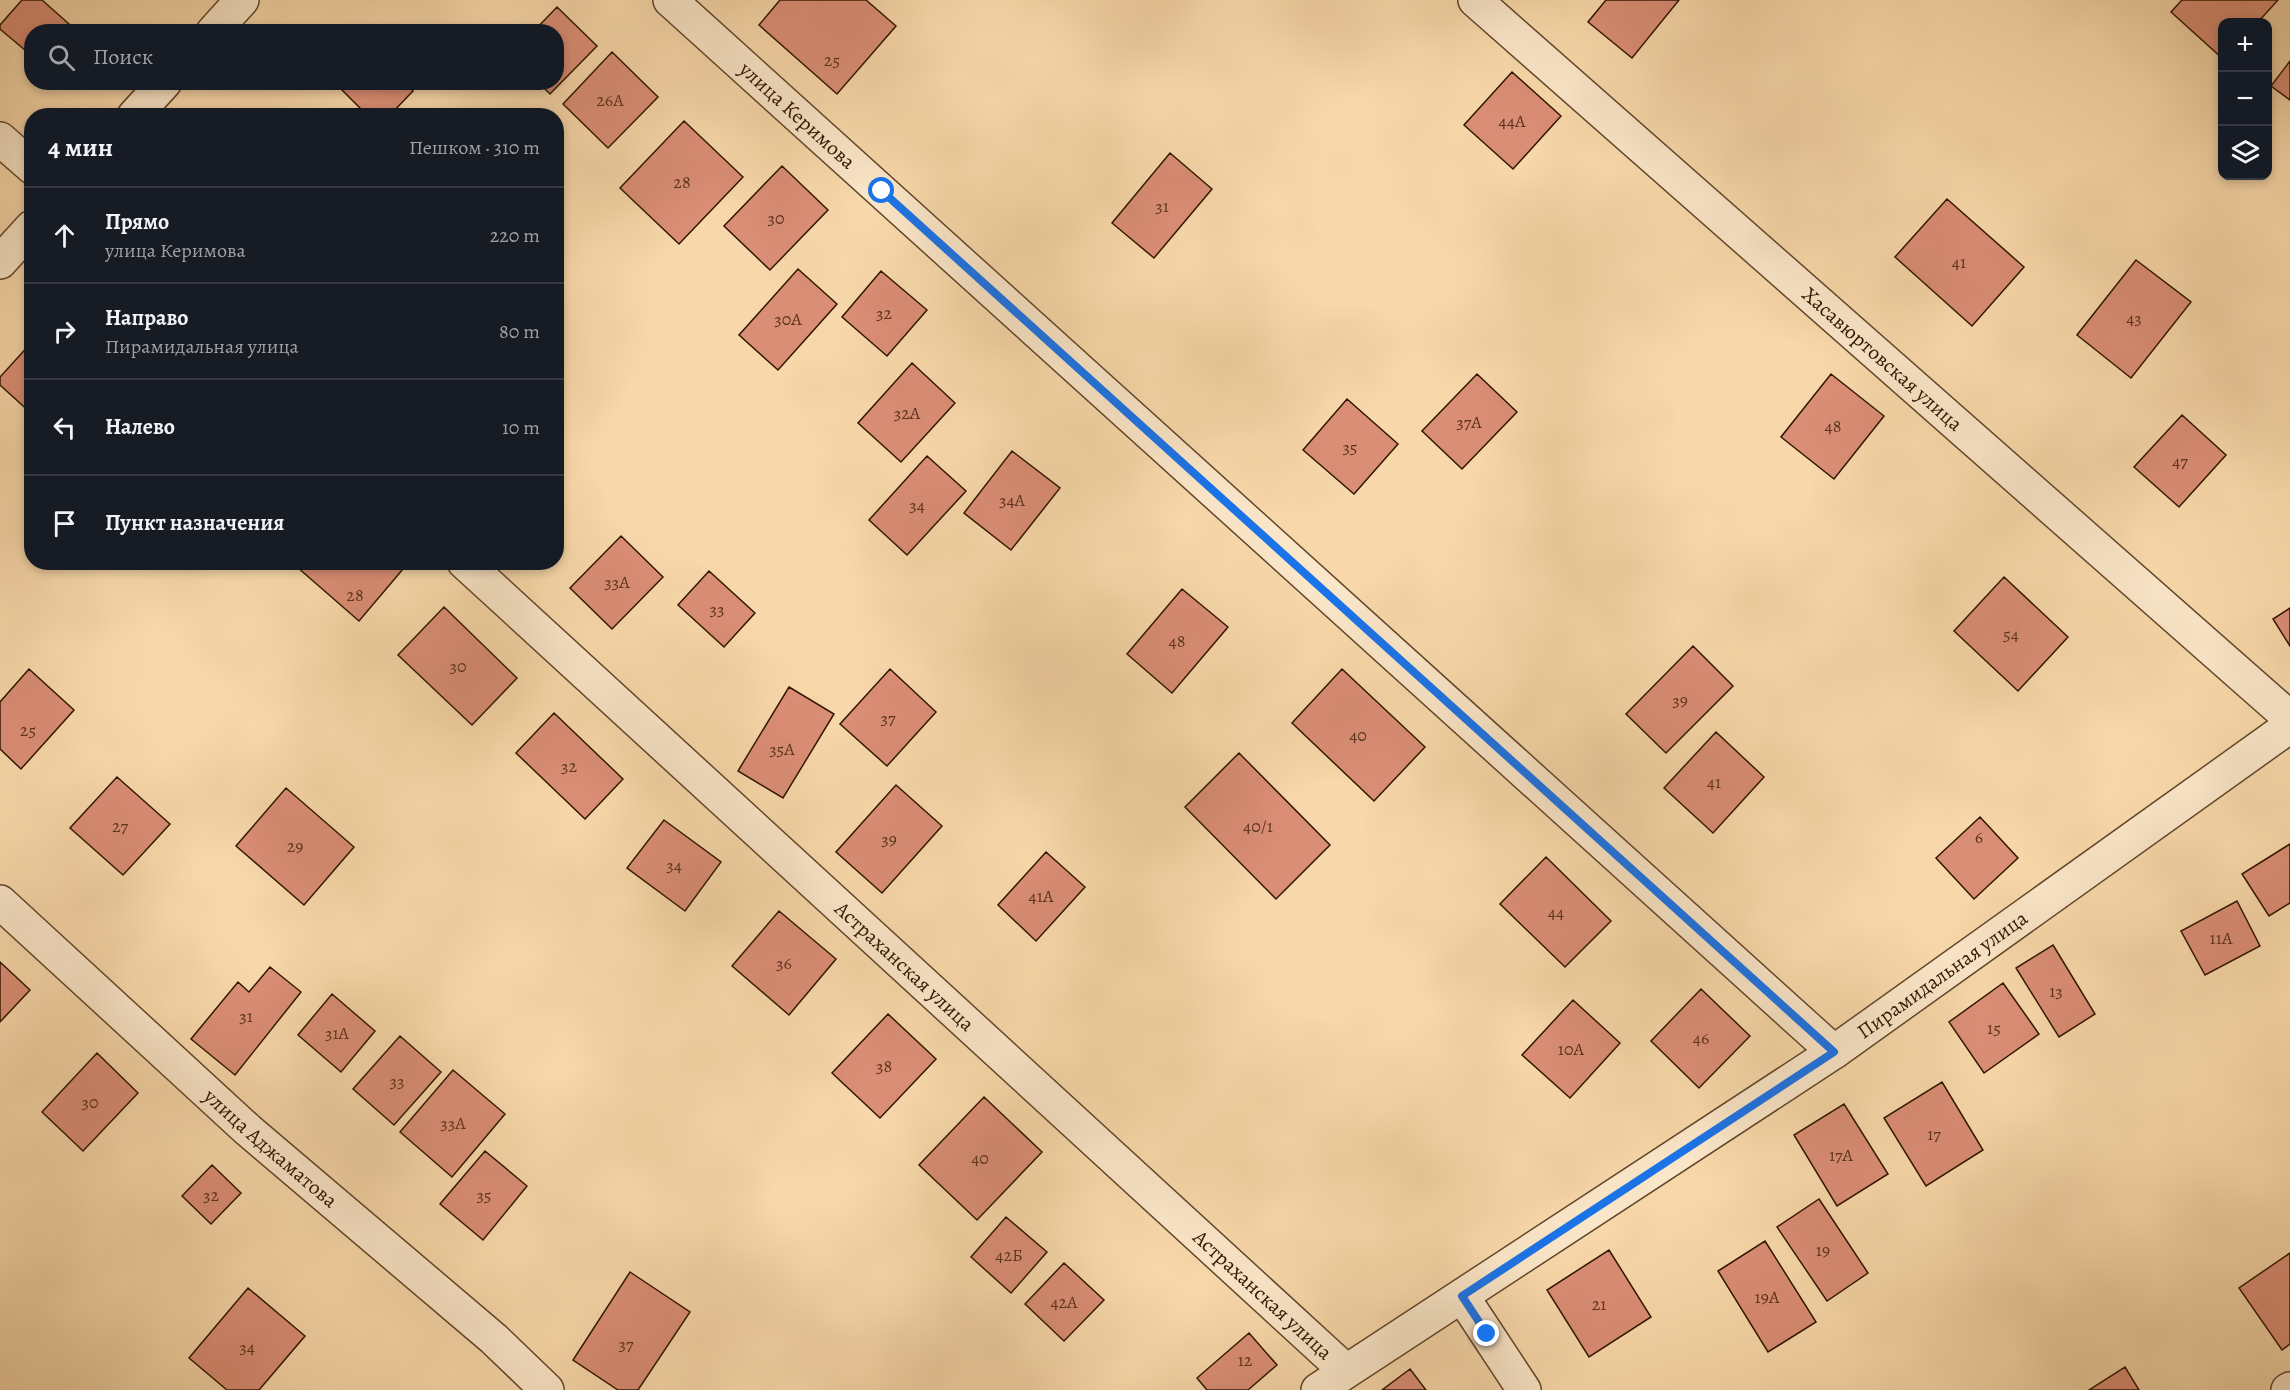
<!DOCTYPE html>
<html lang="ru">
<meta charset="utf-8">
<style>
body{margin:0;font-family:Alegreya,serif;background:#20242c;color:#f1f3f6}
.controls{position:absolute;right:18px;top:18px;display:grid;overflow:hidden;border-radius:12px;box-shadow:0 3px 9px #0003}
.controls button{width:54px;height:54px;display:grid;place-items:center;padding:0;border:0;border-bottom:2px solid #363941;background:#171b24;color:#f1f3f6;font:30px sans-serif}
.stop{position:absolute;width:18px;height:18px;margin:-14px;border:4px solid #1a73e8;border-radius:50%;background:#fff}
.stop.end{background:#1a73e8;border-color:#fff;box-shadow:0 2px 6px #0008}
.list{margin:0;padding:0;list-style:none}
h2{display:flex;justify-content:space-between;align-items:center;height:78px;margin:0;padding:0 24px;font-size:26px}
h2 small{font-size:20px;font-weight:400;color:#9ea1a6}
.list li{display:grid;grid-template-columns:39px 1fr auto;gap:18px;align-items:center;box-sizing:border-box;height:96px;padding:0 24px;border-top:2px solid #363941}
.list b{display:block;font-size:22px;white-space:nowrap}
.list p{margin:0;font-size:20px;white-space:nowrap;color:#9ea1a6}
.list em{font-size:20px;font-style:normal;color:#9ea1a6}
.icon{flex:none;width:33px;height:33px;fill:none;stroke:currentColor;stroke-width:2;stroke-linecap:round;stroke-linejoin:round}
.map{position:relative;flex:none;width:2290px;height:1390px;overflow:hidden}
.search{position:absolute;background:#171b24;box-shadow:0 3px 9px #0003;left:24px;top:24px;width:540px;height:66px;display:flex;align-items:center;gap:15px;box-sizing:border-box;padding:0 21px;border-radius:24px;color:#9ea1a6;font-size:22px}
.panel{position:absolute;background:#171b24;box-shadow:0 3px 9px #0003;left:24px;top:108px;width:540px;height:462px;border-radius:24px}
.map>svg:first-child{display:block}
</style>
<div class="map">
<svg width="2290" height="1390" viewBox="0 0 2290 1390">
<rect width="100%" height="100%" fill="#f8d8aa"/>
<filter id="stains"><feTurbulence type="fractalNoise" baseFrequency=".00333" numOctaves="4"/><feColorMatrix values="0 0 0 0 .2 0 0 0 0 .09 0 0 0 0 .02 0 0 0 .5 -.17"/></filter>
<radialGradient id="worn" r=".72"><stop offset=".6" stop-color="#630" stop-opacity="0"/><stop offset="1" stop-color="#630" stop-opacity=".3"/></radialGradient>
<!-- building -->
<path fill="#db8e76" stroke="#301600" stroke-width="1.5" d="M 22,0 L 42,0 L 78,32 L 32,32 L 32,56 L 0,29 L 0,25 Z
M 780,0 L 866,0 L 896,26 L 837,94 L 759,25 Z
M 1606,0 L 1679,0 L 1632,58 L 1588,22 Z
M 2182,0 L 2278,0 L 2258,22 L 2222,22 L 2222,58 L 2171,12 Z
M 557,7 L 597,46 L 550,94 L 538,82 L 556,82 L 556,32 L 533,32 Z
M 612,52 L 658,97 L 608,148 L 563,104 Z
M 2290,61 L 2290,100 L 2271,86 Z
M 1512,72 L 1561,116 L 1513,169 L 1464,125 Z
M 334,82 L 405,82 L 413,91 L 389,116 L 368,116 Z
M 684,121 L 743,177 L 679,244 L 620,188 Z
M 1170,153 L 1212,189 L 1154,258 L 1112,223 Z
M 782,166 L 828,210 L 770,270 L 724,226 Z
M 1947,199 L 2024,267 L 1972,326 L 1895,257 Z
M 2136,260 L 2191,302 L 2131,378 L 2077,335 Z
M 798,269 L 837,304 L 778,370 L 739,335 Z
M 881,271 L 927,310 L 887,356 L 842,317 Z
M 32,342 L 32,414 L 0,385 L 0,377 Z
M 912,363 L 955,403 L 901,462 L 858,423 Z
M 1477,374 L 1517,412 L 1462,469 L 1422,431 Z
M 1831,374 L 1884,416 L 1834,479 L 1781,437 Z
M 1347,399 L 1398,444 L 1354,494 L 1303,450 Z
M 2182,415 L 2226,455 L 2179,507 L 2134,467 Z
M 1012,451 L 1060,488 L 1011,550 L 964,513 Z
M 927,456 L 966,491 L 907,555 L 869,520 Z
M 621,536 L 663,577 L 612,629 L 570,588 Z
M 301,562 L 396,562 L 403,569 L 359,621 L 297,567 Z
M 709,571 L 755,613 L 724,647 L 678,605 Z
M 2004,577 L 2068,637 L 2018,691 L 1954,631 Z
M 1182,589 L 1228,627 L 1172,693 L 1127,654 Z
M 444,607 L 517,678 L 472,725 L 398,655 Z
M 2290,608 L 2290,646 L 2273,619 Z
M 1693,646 L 1733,686 L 1666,753 L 1626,714 Z
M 29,669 L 74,710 L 21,769 L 0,749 L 0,702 Z
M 890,669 L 936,712 L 887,766 L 840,724 Z
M 1342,669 L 1425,747 L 1374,801 L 1292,723 Z
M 789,687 L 834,714 L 783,798 L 738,771 Z
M 554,713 L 623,779 L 585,819 L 516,753 Z
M 1716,732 L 1764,777 L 1713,833 L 1664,788 Z
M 1239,753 L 1330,845 L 1276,899 L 1185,807 Z
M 117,777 L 170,824 L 123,875 L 70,828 Z
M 896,785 L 942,826 L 882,893 L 836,852 Z
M 286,788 L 354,847 L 304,905 L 236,846 Z
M 1980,817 L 2018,858 L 1974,899 L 1936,858 Z
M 664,820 L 721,862 L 685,911 L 627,868 Z
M 2290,844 L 2290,903 L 2269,916 L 2242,874 Z
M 1046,852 L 1085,887 L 1036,941 L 998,905 Z
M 1546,857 L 1611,921 L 1565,967 L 1500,904 Z
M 2237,901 L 2260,946 L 2205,975 L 2181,931 Z
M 779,911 L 836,959 L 789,1015 L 732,966 Z
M 2053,945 L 2095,1014 L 2059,1037 L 2016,968 Z
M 0,962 L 30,990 L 0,1022 Z
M 270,967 L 301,992 L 235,1075 L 191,1039 L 238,982 L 249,992 Z
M 2003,983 L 2039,1034 L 1984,1073 L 1949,1022 Z
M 1701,989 L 1750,1036 L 1699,1088 L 1651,1041 Z
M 332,994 L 375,1031 L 341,1072 L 298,1035 Z
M 1573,1000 L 1620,1043 L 1570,1098 L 1522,1055 Z
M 888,1014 L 936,1059 L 880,1118 L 832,1073 Z
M 400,1036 L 441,1072 L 394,1125 L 353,1089 Z
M 97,1053 L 138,1093 L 83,1151 L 42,1112 Z
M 453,1070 L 505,1114 L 452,1177 L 400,1132 Z
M 1942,1082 L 1983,1150 L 1926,1186 L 1884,1118 Z
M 984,1097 L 1042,1152 L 977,1220 L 919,1165 Z
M 1844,1104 L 1888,1174 L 1837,1206 L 1794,1135 Z
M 485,1151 L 527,1186 L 483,1240 L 440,1204 Z
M 212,1165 L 241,1193 L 211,1224 L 182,1196 Z
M 1819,1199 L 1868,1273 L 1827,1301 L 1777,1227 Z
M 1006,1217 L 1047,1252 L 1011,1293 L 971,1257 Z
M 1765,1241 L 1816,1322 L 1768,1352 L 1718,1271 Z
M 1609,1250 L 1651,1317 L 1589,1357 L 1547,1290 Z
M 2290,1253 L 2290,1344 L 2282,1350 L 2239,1288 Z
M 1064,1263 L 1104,1300 L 1064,1341 L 1025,1304 Z
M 630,1272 L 690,1312 L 638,1390 L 618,1390 L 573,1360 Z
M 248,1288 L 305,1336 L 259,1390 L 227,1390 L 189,1358 Z
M 1249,1333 L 1277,1365 L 1248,1390 L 1207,1390 L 1197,1378 Z
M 2125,1367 L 2139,1390 L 2089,1390 Z
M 1410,1369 L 1426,1390 L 1382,1390 Z"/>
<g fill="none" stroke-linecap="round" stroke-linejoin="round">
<defs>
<g id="minor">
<path id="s1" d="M 670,0 L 1834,1052"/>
<path id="s2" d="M 1475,0 L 2290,718"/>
<path d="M 213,32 L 242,0"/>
<path d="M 134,116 L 165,82"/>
<path d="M 0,139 L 32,167"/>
<path d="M 0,262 L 32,227"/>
<path id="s3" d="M 464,562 L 1346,1371"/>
<path id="s4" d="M 0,902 L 248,1130 L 494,1339 L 547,1390"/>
<path d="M 1462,1296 L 1524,1390"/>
<path id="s5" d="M 1318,1390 L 1834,1052 L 2290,726"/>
<path d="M 2288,1390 L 2290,1389"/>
</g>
</defs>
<!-- minor casing -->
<use href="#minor" stroke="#62462a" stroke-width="36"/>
<!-- minor -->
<use href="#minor" stroke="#fae6c8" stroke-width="33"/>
</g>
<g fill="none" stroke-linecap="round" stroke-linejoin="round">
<!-- route -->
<path stroke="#1a73e8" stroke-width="8" d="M 882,191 L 1834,1052 L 1462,1296 L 1487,1334"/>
</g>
<g text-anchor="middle" stroke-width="6" stroke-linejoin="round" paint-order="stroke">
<!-- number labels -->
<g font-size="18" fill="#5b341e">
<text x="832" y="66">25</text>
<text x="610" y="106">26А</text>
<text x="1512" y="127">44А</text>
<text x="682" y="188">28</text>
<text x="1162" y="212">31</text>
<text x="776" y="224">30</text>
<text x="1959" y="268">41</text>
<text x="884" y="319">32</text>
<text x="2134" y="324">43</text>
<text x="788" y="325">30А</text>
<text x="907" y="419">32А</text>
<text x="1469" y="428">37А</text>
<text x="1833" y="432">48</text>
<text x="1350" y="453">35</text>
<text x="2180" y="467">47</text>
<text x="1012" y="506">34А</text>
<text x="917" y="511">34</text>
<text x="617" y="588">33А</text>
<text x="355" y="601">28</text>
<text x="717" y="615">33</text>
<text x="2011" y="640">54</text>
<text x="1177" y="647">48</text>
<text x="458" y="672">30</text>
<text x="1680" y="706">39</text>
<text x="888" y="724">37</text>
<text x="28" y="736">25</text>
<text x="1358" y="741">40</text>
<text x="782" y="755">35А</text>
<text x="569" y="772">32</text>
<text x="1714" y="788">41</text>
<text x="120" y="832">27</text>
<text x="1258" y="832">40/1</text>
<text x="1979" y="843">6</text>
<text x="889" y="845">39</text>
<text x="295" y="852">29</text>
<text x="674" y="871">34</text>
<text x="1041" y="902">41А</text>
<text x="1556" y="918">44</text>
<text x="2221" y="944">11А</text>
<text x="784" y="969">36</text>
<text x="2056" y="997">13</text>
<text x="246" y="1022">31</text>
<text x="1994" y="1034">15</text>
<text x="337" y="1039">31А</text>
<text x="1701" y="1044">46</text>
<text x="1571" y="1055">10А</text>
<text x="884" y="1072">38</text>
<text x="397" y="1087">33</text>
<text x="90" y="1108">30</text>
<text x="453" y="1129">33А</text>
<text x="1934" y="1140">17</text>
<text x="1841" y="1161">17А</text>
<text x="980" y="1164">40</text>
<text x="211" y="1201">32</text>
<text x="484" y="1201">35</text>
<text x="1823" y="1256">19</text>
<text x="1009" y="1261">42Б</text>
<text x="1767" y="1303">19А</text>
<text x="1064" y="1308">42А</text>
<text x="1599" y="1310">21</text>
<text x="626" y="1350">37</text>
<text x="247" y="1353">34</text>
<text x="1245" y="1366">12</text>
</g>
<!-- street labels -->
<g font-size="21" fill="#301600" stroke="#fae6c8">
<text dy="7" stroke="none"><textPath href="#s1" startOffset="172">улица Керимова</textPath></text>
<text dy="7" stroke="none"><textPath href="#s2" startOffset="543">Хасавюртовская улица</textPath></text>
<text dy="7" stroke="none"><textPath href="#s3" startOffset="598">Астраханская улица</textPath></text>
<text dy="7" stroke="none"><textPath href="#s5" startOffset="750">Пирамидальная улица</textPath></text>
<text dy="7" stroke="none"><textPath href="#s4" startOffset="366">улица Аджаматова</textPath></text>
<text dy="7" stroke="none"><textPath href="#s3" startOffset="1084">Астраханская улица</textPath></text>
</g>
</g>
<rect width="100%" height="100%" filter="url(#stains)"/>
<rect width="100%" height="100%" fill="url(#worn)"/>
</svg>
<div class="controls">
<button>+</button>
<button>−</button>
<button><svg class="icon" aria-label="layers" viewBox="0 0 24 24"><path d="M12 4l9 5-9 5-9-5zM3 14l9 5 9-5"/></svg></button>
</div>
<div class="stop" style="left:882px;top:191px"></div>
<div class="stop end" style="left:1487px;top:1334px"></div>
<div class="search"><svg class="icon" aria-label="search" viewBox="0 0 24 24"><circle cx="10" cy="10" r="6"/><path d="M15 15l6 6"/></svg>Поиск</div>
<section class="panel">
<h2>4 мин<small>Пешком · 310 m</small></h2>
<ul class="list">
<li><svg class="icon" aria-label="ahead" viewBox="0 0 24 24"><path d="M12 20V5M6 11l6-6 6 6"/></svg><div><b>Прямо</b><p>улица Керимова</p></div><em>220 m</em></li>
<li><svg class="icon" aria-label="right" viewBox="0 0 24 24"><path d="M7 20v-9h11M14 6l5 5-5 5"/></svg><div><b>Направо</b><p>Пирамидальная улица</p></div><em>80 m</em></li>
<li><svg class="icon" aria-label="left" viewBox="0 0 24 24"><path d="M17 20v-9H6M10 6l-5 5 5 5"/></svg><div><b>Налево</b></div><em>10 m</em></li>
<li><svg class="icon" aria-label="arrive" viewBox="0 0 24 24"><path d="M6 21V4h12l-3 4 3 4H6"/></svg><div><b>Пункт назначения</b></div></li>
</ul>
</section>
</div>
